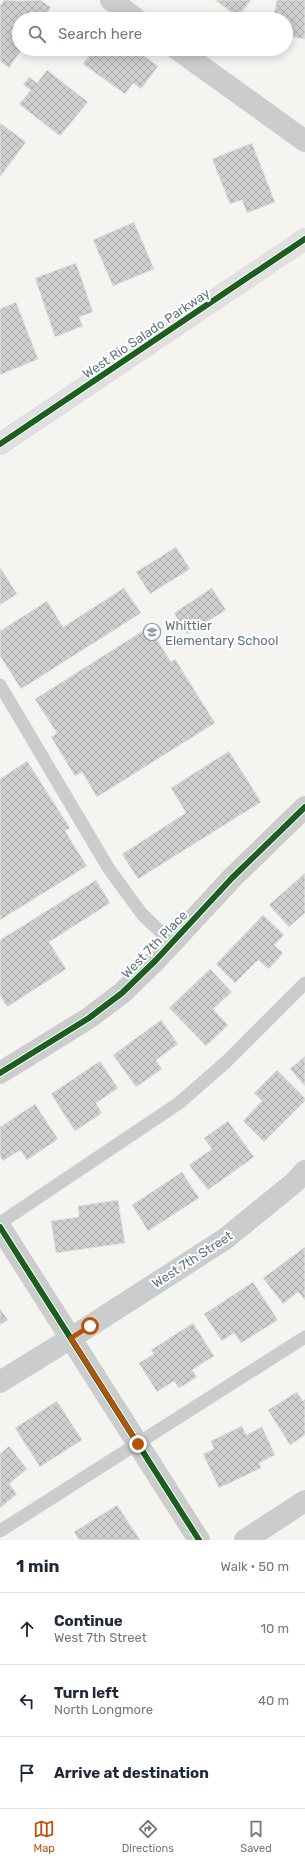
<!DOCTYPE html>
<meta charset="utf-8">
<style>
body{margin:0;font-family:Rubik,sans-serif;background:#f2f2f3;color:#1f2937}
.stop{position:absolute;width:12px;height:12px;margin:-9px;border:3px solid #b45309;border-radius:50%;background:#fff}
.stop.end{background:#b45309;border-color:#fff;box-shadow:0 1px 4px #0008}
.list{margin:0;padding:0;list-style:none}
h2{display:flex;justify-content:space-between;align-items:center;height:52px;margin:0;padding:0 16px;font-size:17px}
h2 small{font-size:13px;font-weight:400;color:#747a83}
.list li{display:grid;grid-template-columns:26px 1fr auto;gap:12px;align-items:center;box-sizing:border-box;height:72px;padding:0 16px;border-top:1px solid #e0e1e3}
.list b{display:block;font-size:15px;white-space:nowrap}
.list p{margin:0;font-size:13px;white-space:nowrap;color:#747a83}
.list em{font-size:13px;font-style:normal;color:#747a83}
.icon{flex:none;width:22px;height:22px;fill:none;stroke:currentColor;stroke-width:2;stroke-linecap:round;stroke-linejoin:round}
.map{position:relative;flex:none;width:305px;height:1540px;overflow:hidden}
.search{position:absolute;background:#fff;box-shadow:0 2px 10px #0003;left:12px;right:12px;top:12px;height:44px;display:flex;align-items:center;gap:10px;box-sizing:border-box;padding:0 14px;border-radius:22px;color:#747a83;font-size:15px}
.sheet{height:268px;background:#fff}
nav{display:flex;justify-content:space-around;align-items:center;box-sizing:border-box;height:56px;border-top:1px solid #e0e1e3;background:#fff;font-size:11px;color:#747a83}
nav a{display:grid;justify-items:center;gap:2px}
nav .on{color:#b45309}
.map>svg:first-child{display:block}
</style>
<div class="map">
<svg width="305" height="1540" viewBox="0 0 305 1540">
<defs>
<pattern id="building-cross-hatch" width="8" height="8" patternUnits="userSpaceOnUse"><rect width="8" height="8" fill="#ced0cf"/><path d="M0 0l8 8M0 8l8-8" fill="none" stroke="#abadae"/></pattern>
</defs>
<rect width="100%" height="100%" fill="#f4f4f1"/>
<!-- building -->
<path fill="url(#building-cross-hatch)" stroke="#e3e3e1" d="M 4,0 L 19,1 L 40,0 L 51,7 L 43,19 L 19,19 L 19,49 L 22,49 L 9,68 L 0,61 L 0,6 Z
M 215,0 L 251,0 L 238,17 Z
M 277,0 L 305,0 L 305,39 L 286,36 L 286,19 L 273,19 Z
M 94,49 L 134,49 L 158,66 L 141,89 L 133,83 L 125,94 L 83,64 Z
M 47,70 L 88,102 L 60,136 L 19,104 L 31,90 L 23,85 L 29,77 L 37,83 Z
M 0,123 L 26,142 L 0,177 Z
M 252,143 L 275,202 L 247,213 L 242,200 L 230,204 L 212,159 Z
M 134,222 L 154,269 L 113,286 L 93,240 Z
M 76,263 L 93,312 L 79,317 L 83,326 L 55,337 L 35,278 Z
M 16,302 L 38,359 L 0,375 L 0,309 Z
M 176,547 L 190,569 L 150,594 L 136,572 Z
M 0,567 L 17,594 L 0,605 Z
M 124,588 L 141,613 L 21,689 L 0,656 L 0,631 L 47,601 L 63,627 Z
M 212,588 L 226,610 L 187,634 L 174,613 Z
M 149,627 L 171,662 L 175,659 L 215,723 L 97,797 L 82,772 L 75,776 L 51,737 L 57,733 L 35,699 Z
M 229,751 L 261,802 L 138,879 L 122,854 L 186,813 L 171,788 Z
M 27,761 L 70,828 L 65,831 L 87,866 L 0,920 L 0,779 Z
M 305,873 L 305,913 L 289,927 L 269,905 Z
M 96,880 L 110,903 L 49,942 L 66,969 L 7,1007 L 0,995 L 0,940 Z
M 263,915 L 284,935 L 274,945 L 283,953 L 269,969 L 258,960 L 235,983 L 216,964 Z
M 210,969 L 232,992 L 213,1009 L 228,1025 L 206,1046 L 169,1008 Z
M 161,1020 L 178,1044 L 156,1060 L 162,1069 L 136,1087 L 113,1055 Z
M 305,1056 L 305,1086 L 290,1069 Z
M 100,1061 L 118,1088 L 96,1103 L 102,1113 L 75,1131 L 51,1094 Z
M 277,1070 L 305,1098 L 305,1101 L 264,1142 L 243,1121 L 262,1101 L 254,1093 Z
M 35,1104 L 58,1139 L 27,1160 L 20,1150 L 3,1161 L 0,1157 L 0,1127 Z
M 228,1121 L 254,1157 L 208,1190 L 189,1165 L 212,1149 L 204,1138 Z
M 182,1172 L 199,1198 L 148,1231 L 132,1205 Z
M 118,1200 L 125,1243 L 56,1253 L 51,1221 L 79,1217 L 78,1206 Z
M 305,1247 L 305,1300 L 298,1292 L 283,1304 L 263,1278 Z
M 253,1282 L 278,1320 L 241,1343 L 234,1333 L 222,1341 L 204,1314 Z
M 0,1309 L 8,1320 L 0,1325 Z
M 193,1323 L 214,1356 L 192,1370 L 197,1377 L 179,1388 L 174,1381 L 157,1392 L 139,1363 L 154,1354 L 151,1350 Z
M 297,1392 L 303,1401 L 305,1399 L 305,1435 L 290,1445 L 268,1410 Z
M 57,1401 L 82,1440 L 40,1467 L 15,1428 Z
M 242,1426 L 246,1435 L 262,1427 L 275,1455 L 259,1463 L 261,1468 L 219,1488 L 203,1454 L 214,1449 L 211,1441 Z
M 9,1446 L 27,1469 L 9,1484 L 17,1494 L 0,1508 L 0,1454 Z
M 117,1505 L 140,1540 L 79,1540 L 74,1532 Z"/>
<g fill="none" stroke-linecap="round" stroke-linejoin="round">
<!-- service -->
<path stroke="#cbcccc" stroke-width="13" d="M 0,685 L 109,869 L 142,914 L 172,943
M 0,1223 L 179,1103 L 226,1062 L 305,983
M 0,1531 L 305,1337"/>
<!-- minor -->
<path stroke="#cbcccc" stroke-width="22" d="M 111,0 L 136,19
M 177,49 L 305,141
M 0,1073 L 89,1018 L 122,993 L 156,960 L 232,878 L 305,807
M 0,1382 L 71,1338 L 225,1239 L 295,1182 L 305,1171
M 245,1540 L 305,1501"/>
<!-- tertiary -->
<path stroke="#cbcccc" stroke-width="22" d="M 0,1227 L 199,1540"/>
<!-- secondary -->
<path stroke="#e0e0e0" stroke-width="22" d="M 0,444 L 305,239"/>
<defs>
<path id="cycleway" d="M 0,444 L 305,239
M 0,1073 L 89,1018 L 122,993 L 156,960 L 232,878 L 305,807
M 0,1227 L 199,1540"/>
</defs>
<!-- cycleway casing -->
<use href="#cycleway" stroke="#fff" stroke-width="8"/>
<!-- cycleway -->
<use href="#cycleway" stroke="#1b5e20" stroke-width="6"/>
</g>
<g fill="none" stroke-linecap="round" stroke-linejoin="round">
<!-- route -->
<path stroke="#b45309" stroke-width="5" d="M 90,1326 L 71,1338 L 138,1444"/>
</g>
<!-- icons -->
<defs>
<symbol id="school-ring" viewBox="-11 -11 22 22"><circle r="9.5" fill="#fff" stroke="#94a2aa" stroke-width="1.5"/><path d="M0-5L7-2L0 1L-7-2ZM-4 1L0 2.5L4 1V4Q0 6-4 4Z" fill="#94a2aa"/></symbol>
</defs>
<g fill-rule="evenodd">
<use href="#school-ring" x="142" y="622" width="20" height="20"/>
</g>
<g text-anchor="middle" stroke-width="4" stroke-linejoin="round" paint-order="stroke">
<!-- street labels -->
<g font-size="13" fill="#617684" stroke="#fff">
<text transform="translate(146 333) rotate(-34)" y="5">West Rio Salado Parkway</text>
<text transform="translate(154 944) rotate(-46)" y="5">West 7th Place</text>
<text transform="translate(192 1259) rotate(-33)" y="5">West 7th Street</text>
</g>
<!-- poi labels -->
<g font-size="13" fill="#617684" stroke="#fff" text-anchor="start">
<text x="165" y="630">Whittier<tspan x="165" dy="15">Elementary School</tspan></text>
</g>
</g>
</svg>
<div class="stop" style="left:90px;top:1326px"></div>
<div class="stop end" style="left:138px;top:1444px"></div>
<div class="search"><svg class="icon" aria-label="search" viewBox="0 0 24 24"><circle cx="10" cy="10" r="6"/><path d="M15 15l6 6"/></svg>Search here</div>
</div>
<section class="sheet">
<h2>1 min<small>Walk · 50 m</small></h2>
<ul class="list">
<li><svg class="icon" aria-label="ahead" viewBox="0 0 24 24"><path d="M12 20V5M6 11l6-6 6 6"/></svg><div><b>Continue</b><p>West 7th Street</p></div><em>10 m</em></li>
<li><svg class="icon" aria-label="left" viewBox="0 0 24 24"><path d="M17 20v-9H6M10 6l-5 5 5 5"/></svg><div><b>Turn left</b><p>North Longmore</p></div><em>40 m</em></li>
<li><svg class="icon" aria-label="arrive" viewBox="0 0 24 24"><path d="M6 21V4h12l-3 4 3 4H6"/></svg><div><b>Arrive at destination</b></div></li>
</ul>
</section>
<nav>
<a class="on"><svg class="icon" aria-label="map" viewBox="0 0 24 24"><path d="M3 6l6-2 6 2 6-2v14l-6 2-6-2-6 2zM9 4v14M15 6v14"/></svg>Map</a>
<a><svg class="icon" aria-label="directions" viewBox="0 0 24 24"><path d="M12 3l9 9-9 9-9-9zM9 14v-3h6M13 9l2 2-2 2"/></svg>Directions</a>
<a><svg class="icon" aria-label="saved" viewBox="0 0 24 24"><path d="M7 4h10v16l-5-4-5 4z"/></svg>Saved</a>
</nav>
